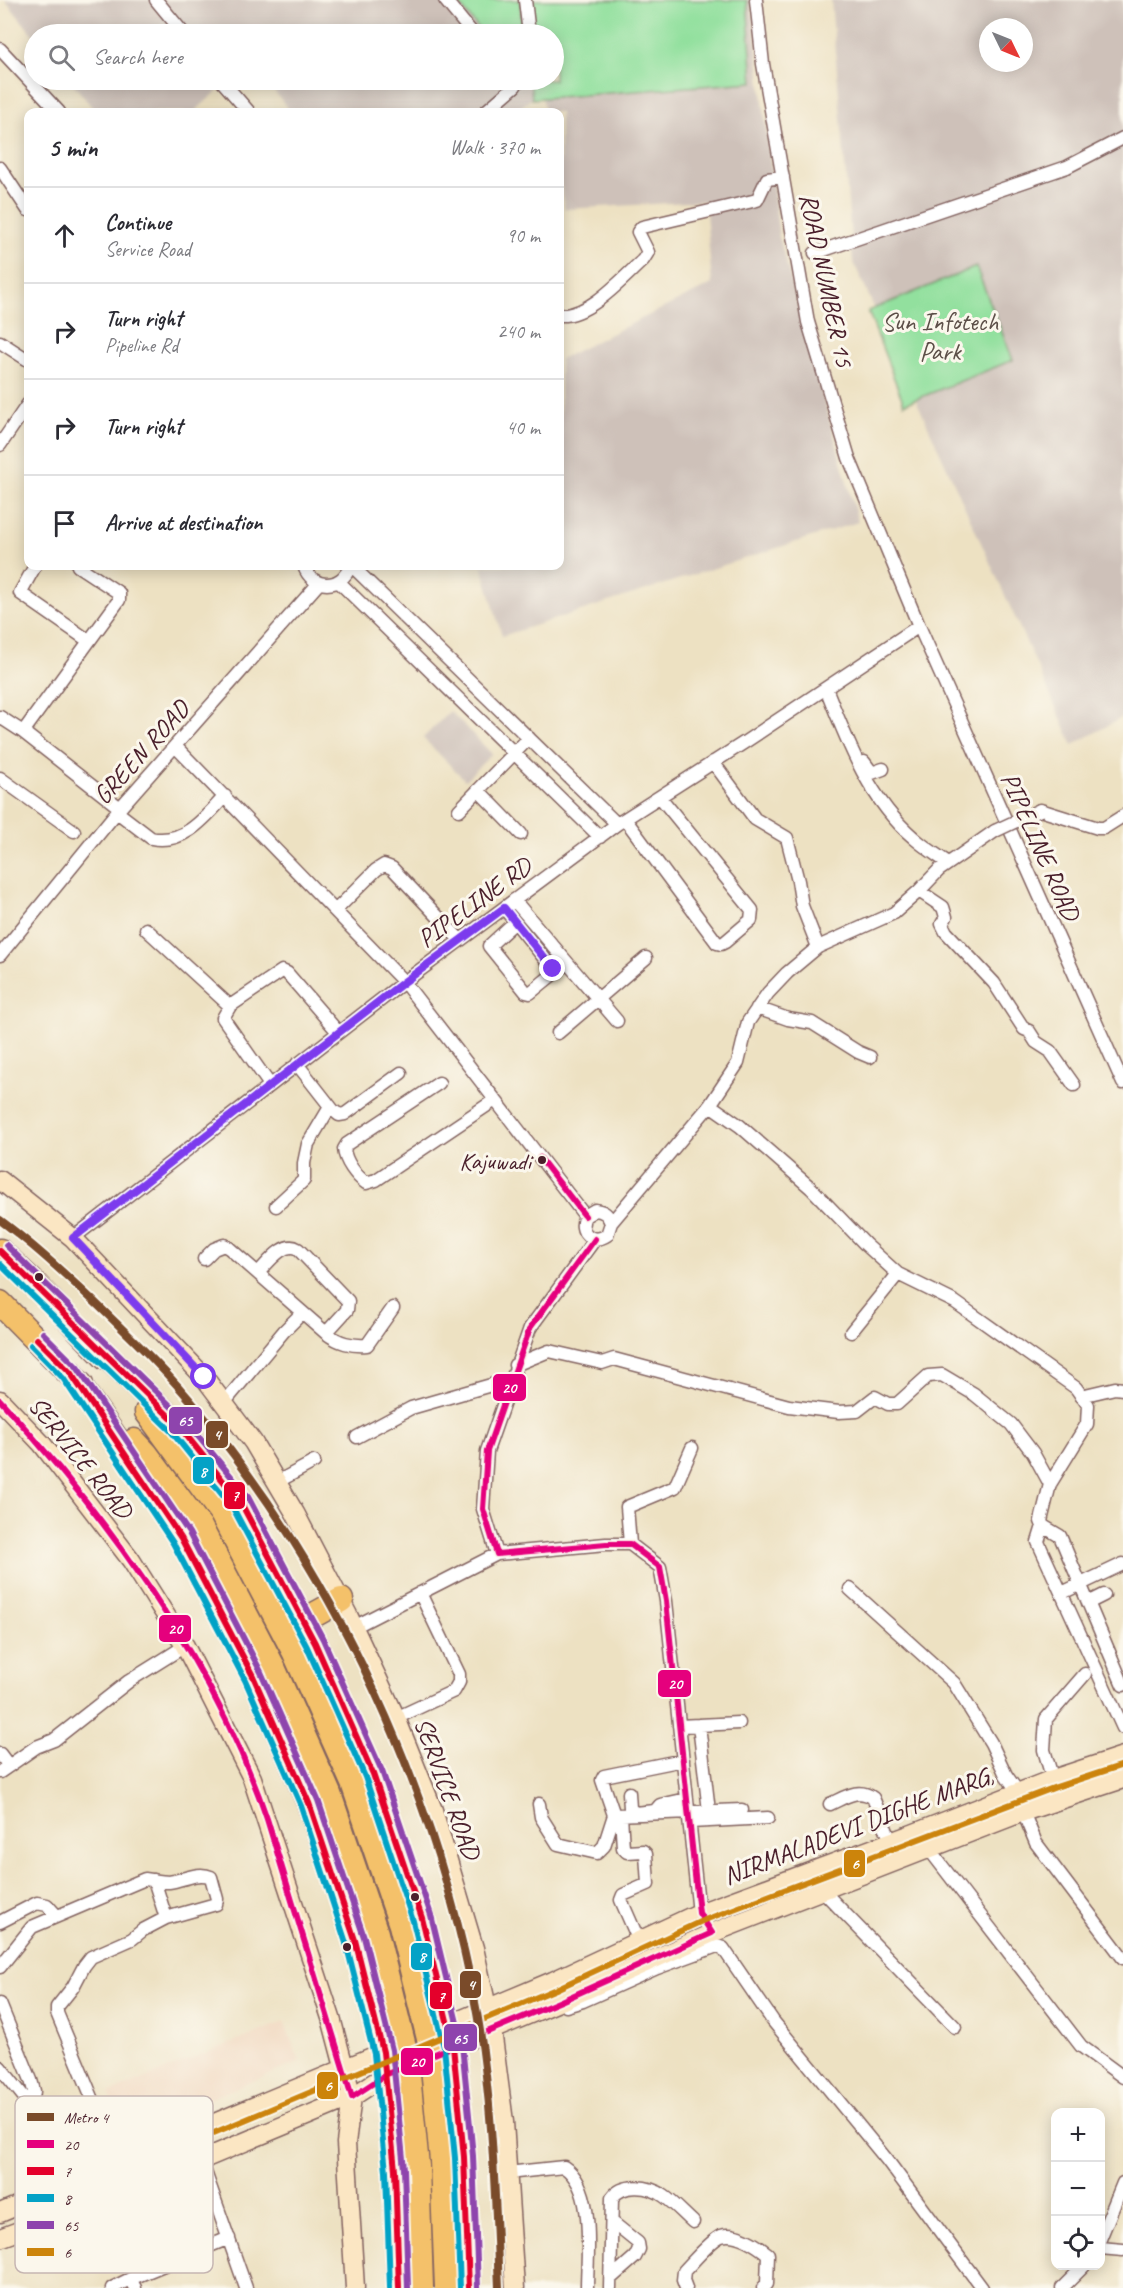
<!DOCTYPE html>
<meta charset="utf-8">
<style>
body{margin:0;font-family:Caveat,sans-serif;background:#f2f2f3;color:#2b2b33}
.controls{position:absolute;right:18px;bottom:18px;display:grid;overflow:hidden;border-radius:12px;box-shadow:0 3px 15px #0003}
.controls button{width:54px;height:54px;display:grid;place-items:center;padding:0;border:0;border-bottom:2px solid #e1e1e2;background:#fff;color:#2b2b33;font:30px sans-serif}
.compass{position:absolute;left:979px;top:18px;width:54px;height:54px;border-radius:50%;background:#fff;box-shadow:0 3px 15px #0003;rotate:133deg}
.stop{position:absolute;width:18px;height:18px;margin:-14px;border:4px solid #7c3aed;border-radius:50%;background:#fff}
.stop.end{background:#7c3aed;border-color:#fff;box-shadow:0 2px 6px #0008}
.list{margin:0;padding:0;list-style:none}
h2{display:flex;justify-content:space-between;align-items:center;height:78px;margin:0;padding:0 24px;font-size:26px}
h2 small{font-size:20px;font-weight:400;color:#7c7c81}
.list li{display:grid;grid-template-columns:39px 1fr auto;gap:18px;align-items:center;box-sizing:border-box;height:96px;padding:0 24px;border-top:2px solid #e1e1e2}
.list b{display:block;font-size:22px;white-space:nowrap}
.list p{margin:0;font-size:20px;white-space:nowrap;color:#7c7c81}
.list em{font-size:20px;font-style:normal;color:#7c7c81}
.icon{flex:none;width:33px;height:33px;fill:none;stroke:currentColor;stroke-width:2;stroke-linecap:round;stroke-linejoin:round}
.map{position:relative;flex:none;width:1123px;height:2288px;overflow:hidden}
.search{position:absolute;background:#fff;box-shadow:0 3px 15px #0003;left:24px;top:24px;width:540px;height:66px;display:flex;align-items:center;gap:15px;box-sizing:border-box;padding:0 21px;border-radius:33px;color:#7c7c81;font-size:22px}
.panel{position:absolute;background:#fff;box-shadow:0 3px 15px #0003;left:24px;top:108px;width:540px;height:462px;border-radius:12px}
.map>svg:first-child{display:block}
</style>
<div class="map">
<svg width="1123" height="2288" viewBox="0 0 1123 2288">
<rect width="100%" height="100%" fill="#fbf7ec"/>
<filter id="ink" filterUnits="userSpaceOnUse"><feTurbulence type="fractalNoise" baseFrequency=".0167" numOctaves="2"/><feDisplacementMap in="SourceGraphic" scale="12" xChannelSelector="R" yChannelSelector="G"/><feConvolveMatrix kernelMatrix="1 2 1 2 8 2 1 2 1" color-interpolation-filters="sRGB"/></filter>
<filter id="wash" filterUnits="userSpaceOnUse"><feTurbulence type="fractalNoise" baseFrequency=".008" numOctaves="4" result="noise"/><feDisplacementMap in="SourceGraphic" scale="24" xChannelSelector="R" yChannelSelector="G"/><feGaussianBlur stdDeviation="1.35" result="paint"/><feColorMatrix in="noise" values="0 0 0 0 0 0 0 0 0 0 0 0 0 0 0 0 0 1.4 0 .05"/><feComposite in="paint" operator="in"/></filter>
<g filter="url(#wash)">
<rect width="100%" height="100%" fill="#ede1c2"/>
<!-- built -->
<path fill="#f0d5bc" d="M 284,2022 L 300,2062 L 125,2133 L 109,2093 Z"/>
<!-- industrial -->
<path fill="#cec1b9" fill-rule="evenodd" d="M 5,0 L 751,0 L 779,237 L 858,522 L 502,636 L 482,566 L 560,566 L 560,359 L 712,284 L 705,201 L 565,209 L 560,181 L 560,112 L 545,112 L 541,91 L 514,112 L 291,112 L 265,80 L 554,80 L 554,34 L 34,36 Z
M 831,0 L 1123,0 L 1123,717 L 1073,745 L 853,261 ZM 988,27 L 1024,27 L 1024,63 L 988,63 Z
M 70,80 L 230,80 L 194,112 L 96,112 Z
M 450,711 L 492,754 L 465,780 L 423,738 Z"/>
<!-- green -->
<path fill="#92e09e" stroke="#6e8064" stroke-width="1.5" d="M 456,0 L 520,0 L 522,34 L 483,34 Z
M 524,0 L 747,0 L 753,82 L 532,99 L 530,80 L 554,80 L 554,34 L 527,34 Z
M 976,267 L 1013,360 L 904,404 L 868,311 Z"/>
</g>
<g filter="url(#ink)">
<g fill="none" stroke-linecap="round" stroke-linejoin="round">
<defs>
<path id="street" d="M 156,0 L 184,34
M 445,0 L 473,34
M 525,0 L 529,34
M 756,0 L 763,64 L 808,322 L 849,458 L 919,626 L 1123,1083
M 0,49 L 59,112
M 221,80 L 249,112
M 485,112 L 515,86 L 518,80
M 0,168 L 28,210
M 815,253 L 1067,167 L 1123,138
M 560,315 C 589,317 623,278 643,260 L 648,252 L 638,232 L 642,227 L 757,200 L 767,179 L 783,177
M 0,342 L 28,360
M 0,445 L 28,404
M 35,566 L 20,593 L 89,641
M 304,566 C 312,590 342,590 350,566
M 352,566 L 617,824
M 338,581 L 600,837
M 826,688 C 847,741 869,800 914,838 C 924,847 937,855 948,863
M 0,717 L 23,732 L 120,808
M 23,732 L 119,600 L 119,593 L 78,566
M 176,747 L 404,982 L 585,1216
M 713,762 L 755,819 L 787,838 L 798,881 L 802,906 L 818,947
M 864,762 L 872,773 L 883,769
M 0,778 L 74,831
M 478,790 L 521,834
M 459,810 L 529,738
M 1040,810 L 1098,828 L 1104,828 L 1123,816
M 117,812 L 151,838 C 184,845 205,818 225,796
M 625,819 L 717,943 L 721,944 L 725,942 L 751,920 L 752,910 L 660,797
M 919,891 L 943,907 L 946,917 L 942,924 L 946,932 L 994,983 L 1024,1029 L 1029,1031 L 1036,1042 L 1050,1051 L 1074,1085
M 514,900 L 617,1021
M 504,908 L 553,969 L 552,975 L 530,993 L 526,992 L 489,946 L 515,922
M 335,911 L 376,870 L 384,865 L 392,868 L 460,940
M 146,929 L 230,1006
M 0,955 L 120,808 L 319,583
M 757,1008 L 788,1019 L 812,1023 L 858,1052 L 870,1057
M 558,1033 L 646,958
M 297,1064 L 333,1110 L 339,1115 L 345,1114 L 401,1073
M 439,1083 L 347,1144 L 344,1149 C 345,1161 356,1176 366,1183 L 376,1180 L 495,1100
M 270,1085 L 223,1018 L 230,1006 L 282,971 L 287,973 L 338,1032
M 710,1105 L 738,1063 L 748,1022 L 768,993 L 787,973 L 818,947 L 894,913 L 919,891 L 939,870 L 995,831
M 276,1206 L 304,1180 L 304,1163 L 308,1144 L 330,1107
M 611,1223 C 608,1214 604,1211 595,1210 L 585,1216 C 577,1232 592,1245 607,1235 L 611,1223 L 710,1105 L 740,1126 L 811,1188 L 865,1244 L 898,1274 L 955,1302 L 1076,1388 L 1088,1405 L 1087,1424 L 1050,1484
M 73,1238 L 404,982 L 617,824 L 745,742 L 919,626
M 204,1259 L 214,1249 L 224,1245 L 229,1248 L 326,1333 C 339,1343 351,1346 367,1345 L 393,1308
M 258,1273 C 268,1263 284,1240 298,1249 L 348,1301 L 347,1310 L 326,1333
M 851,1332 L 898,1274
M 515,1365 L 549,1351 L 602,1363 L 614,1359 L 789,1406 L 839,1412 L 857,1411 L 875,1397 L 888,1404 L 897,1404 L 928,1376 L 942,1375 L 974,1394 L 1011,1424 L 1033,1453 L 1050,1484 L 1041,1521 L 1043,1526
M 1081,1396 L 1115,1388 L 1123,1389
M 224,1403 L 284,1331 L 302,1313
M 357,1437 L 411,1408 L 512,1379
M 277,1482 L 314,1462
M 630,1544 L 627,1507 L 675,1487 L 692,1448
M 497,1554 L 483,1509 L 487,1451 L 530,1328 L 595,1239
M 850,1589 L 954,1683 L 991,1743 L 1006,1775 L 1018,1792 L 1023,1812 L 1036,1843 L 1123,1958
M 1062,1593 L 1123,1564
M 1088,1603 L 1104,1595
M 354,1627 L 497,1554 L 606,1544 L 630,1544 L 660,1567 L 666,1601 L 699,1913 L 712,1933
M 1123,1685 L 1060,1536 L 1043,1526 L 1038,1542 L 1123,1728
M 396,1718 L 454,1691 L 459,1682 L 459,1674 L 420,1593
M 699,1725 L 709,1811
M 679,1726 L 739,1723
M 0,1754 L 9,1766
M 0,1772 L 36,1747 L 54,1740 L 129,1681 L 185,1646
M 629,1793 L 630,1808 L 634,1813 L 655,1811 L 660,1805 L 687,1799
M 1059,1800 L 1044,1750 L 1046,1719 L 1085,1674
M 539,1804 L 541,1817 L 558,1844 L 597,1853 L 604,1846 L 614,1815 L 602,1780 L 604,1776 L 683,1760
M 830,1804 C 844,1798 858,1787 873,1798 L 899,1860
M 615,1815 L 742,1810
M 621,1815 L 623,1848 L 627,1852 L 643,1851 L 646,1854 L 648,1884 L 623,1895 L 621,1900 L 639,1941
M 690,1822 L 768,1818
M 929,1849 L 1081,2046 L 1123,2077
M 822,1890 L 955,2027
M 0,1922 L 37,1903 L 47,1905 L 57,1916
M 0,1967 L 32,1927 L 145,1879 C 153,1880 162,1882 169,1882 C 184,1880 198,1871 211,1877 L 217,1899 L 216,1904 L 166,1918 L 154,1880
M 0,2004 L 31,2080 L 34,2091 L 32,2107
M 566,2006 L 583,2001 L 657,1968 L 717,1946 L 723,1948 L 773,2021 L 887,2160 L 982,2288
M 0,2067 L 32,2107 L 68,2211
M 96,2107 L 57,2013 L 57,2007 L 73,1987 L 84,1966 L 91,1957 L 132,1939 L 143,1930 L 166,1918
M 191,2132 L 246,2288
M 507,2173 L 564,2167 C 596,2188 587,2254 587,2288
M 1100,2239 L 1123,2183
M 1100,2248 L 1123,2250
M 611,2278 L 635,2257 L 639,2249 L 638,2243 L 612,2222
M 112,2288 L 130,2279
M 135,2288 L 130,2279 L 229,2238
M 610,2288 L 612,2198 C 623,2182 650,2186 664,2196 C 674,2203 683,2213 693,2222
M 686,2288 L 683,2280 L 684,2271 C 692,2263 711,2240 721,2236 C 736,2231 757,2245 768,2254 L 767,2284 L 763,2288
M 1062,2288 L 1084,2266"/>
<path id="secondary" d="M 0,1180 L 73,1238 L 204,1377 L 253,1442 L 295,1513 L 348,1615 L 396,1718 L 433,1810 L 474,1948 L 492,2030 L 504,2122 L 515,2288
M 0,1400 L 42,1444 L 131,1560 L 185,1646 L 252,1778 L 331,2018 L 352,2097 L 346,2143 L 355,2288
M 0,2213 L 553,1981 L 699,1913 L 912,1834 L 1053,1779 L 1123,1756
M 0,2238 L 127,2191 L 352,2097 L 387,2074 L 561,2001 L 712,1933 L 1023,1812 L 1123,1779"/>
<path id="highway" d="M 0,1251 L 35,1284 L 106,1358
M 0,1303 L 81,1385
M 97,1347 L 178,1425 L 241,1503 L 315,1643 L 373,1774 L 422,1918 L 453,2046 L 464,2157 L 469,2288
M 70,1372 L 128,1456 L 181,1538 L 253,1676 L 309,1803 L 355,1940 L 383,2052 L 395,2170 L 399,2288
M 147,1412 L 222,1514
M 134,1441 L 146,1454 L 200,1527
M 303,1621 L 341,1600"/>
</defs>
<!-- street casing -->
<use href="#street" stroke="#836360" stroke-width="15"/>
<!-- secondary casing -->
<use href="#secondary" stroke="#836360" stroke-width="21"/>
<!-- highway casing -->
<use href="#highway" stroke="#836360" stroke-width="27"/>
<!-- street -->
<use href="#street" stroke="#fff" stroke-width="12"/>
<!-- secondary -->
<use href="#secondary" stroke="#fbe6c3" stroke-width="18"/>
<!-- highway -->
<use href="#highway" stroke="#f4c16a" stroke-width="24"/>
<defs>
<path id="street-bridge" d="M 995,831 L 1040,810"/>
<path id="highway-bridge" d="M 222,1514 L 295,1653 L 353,1783 L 401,1925 L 431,2047 L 442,2161 L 447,2288
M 200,1527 L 272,1665 L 329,1794 L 376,1933 L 406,2055 L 417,2166 L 421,2288"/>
</defs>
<!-- street-bridge casing -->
<use href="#street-bridge" stroke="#836360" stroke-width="15" stroke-linecap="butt"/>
<!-- highway-bridge casing -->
<use href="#highway-bridge" stroke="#836360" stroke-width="27" stroke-linecap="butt"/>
<!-- street-bridge -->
<use href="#street-bridge" stroke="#fff" stroke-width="12"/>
<!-- highway-bridge -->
<use href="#highway-bridge" stroke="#f4c16a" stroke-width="24"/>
<defs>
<path id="bus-1" d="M 540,1158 L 585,1216
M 0,1400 C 109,1520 215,1664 267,1819 L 352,2097 L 387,2074 L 561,2001 L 712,1933 L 699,1913 L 666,1601 L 660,1567 L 630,1544 L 606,1544 L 497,1554
M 497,1554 L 483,1509 L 487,1451 L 530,1328 L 595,1239"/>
<path id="bus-2" d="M 0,1251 L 178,1425 L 241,1503 L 315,1643 L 373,1774 L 422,1918 L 448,2025 L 453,2046 L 464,2157 L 469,2288
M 37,1339 L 70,1372 L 181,1538 L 253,1676 L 309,1803 L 355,1940 L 383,2052 L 395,2170 L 399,2288"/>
<path id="bus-3" d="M 0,1264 L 171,1431 L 233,1508 L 307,1647 L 365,1777 L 413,1921 L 439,2027 L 444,2047 L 455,2158 L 460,2288
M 31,1345 L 63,1378 L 173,1543 L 245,1680 L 301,1806 L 346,1943 L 374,2054 L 386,2171 L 390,2288"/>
<path id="bus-4" d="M 6,1245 L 184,1419 L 248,1497 L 323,1639 L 382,1771 L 431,1915 L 457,2023 L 462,2045 L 473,2156 L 478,2288
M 43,1333 L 77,1367 L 189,1533 L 261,1672 L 318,1800 L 364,1937 L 392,2050 L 404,2169 L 408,2288"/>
<path id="bus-5" d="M 64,2196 L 556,1989 L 702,1921 L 1056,1787 L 1123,1765"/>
</defs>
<!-- bus-1 casing -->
<use href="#bus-1" stroke="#fbf7ec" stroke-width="10"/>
<!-- bus-2 casing -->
<use href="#bus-2" stroke="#fbf7ec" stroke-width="10"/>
<!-- bus-3 casing -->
<use href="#bus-3" stroke="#fbf7ec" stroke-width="10"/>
<!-- bus-4 casing -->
<use href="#bus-4" stroke="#fbf7ec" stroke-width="10"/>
<!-- bus-5 casing -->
<use href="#bus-5" stroke="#fbf7ec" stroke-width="10"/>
<!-- bus-1 -->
<use href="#bus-1" stroke="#e5007d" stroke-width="6"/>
<!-- bus-2 -->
<use href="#bus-2" stroke="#e4002b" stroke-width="6"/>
<!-- bus-3 -->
<use href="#bus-3" stroke="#04a2c6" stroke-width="6"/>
<!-- bus-4 -->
<use href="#bus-4" stroke="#8e44ad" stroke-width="6"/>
<!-- bus-5 -->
<use href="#bus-5" stroke="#cc840b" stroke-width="6"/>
<defs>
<path id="metro-1" d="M 0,1220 C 38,1248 72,1280 106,1313 C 138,1344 171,1376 199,1411 C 339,1579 438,1797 477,2013 C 493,2103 495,2196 499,2288"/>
</defs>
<!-- metro-1 casing -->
<use href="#metro-1" stroke="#fbf7ec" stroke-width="12"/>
<!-- metro-1 -->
<use href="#metro-1" stroke="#7a4b2a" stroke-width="8"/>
</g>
</g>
<g fill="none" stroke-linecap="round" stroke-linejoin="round" filter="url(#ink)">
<!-- route -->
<path stroke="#7c3aed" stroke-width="8" d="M 204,1377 L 73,1238 L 404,982 L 504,908 L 553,969"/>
</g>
<!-- markers -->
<g fill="#4a1f2b" stroke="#fbf7ec" stroke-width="2">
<circle cx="542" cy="1160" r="5"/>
<circle cx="39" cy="1277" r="5"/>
<circle cx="415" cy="1897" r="5"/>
<circle cx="347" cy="1947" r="5"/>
</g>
<g text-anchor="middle" stroke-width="6" stroke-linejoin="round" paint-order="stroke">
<!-- bus labels -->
<g font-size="24" fill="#4a1f2b" stroke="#fbf7ec" text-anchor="end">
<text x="531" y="1169">Kajuwadi</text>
</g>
<!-- street labels -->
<g font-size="26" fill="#4a1f2b" stroke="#fbf7ec">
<text transform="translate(827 280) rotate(78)" y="9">ROAD NUMBER 15</text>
<text transform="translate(141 752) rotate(-48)" y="9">GREEN ROAD</text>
<text transform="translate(1041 846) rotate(66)" y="9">PIPELINE ROAD</text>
<text transform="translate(474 902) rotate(-36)" y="9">PIPELINE RD</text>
<text transform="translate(81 1457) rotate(51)" y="9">SERVICE ROAD</text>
<text transform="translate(448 1788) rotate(70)" y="9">SERVICE ROAD</text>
<text transform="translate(858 1825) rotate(-21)" y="9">NIRMALADEVI DIGHE MARG,</text>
</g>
<!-- park labels -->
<g font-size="26" fill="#5c4f48" stroke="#fbf7ec">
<text x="940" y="330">Sun Infotech<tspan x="940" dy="30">Park</tspan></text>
</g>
</g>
<!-- legend -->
<rect x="15" y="2096" width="198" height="177" rx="9" fill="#fbf7ec" stroke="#c6b6b2" stroke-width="1.5"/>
<rect x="27" y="2113" width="27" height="8" fill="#7a4b2a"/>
<rect x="27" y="2140" width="27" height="8" fill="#e5007d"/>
<rect x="27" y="2167" width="27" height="8" fill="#e4002b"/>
<rect x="27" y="2194" width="27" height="8" fill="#04a2c6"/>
<rect x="27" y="2221" width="27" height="8" fill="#8e44ad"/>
<rect x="27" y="2248" width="27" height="8" fill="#cc840b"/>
<g font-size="16" fill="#4a1f2b">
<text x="64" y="2123">Metro 4</text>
<text x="64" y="2150">20</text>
<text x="64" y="2177">7</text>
<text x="64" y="2204">8</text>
<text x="64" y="2231">65</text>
<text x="64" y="2258">6</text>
</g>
<g stroke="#fbf7ec" stroke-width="2">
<rect x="492" y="1373" width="35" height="29" rx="6" fill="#e5007d"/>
<rect x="168" y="1406" width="35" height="29" rx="6" fill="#8e44ad"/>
<rect x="205" y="1420" width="24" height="29" rx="6" fill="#7a4b2a"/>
<rect x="192" y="1456" width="23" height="29" rx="6" fill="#04a2c6"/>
<rect x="223" y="1481" width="23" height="29" rx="6" fill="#e4002b"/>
<rect x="158" y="1614" width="34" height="29" rx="6" fill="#e5007d"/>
<rect x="657" y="1669" width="35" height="29" rx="6" fill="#e5007d"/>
<rect x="843" y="1849" width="23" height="29" rx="6" fill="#cc840b"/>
<rect x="410" y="1942" width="23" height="29" rx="6" fill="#04a2c6"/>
<rect x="459" y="1970" width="23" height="29" rx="6" fill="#7a4b2a"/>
<rect x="429" y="1981" width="24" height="29" rx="6" fill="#e4002b"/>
<rect x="443" y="2023" width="35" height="29" rx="6" fill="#8e44ad"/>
<rect x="400" y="2047" width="34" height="29" rx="6" fill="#e5007d"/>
<rect x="316" y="2071" width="23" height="29" rx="6" fill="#cc840b"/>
</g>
<g font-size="16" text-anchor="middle" font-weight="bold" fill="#fff">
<text x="509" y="1393">20</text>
<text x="185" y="1426">65</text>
<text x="217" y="1440">4</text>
<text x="203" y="1477">8</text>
<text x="235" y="1501">7</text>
<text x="175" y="1634">20</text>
<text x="675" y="1689">20</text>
<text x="855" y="1869">6</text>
<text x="422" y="1962">8</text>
<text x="471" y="1990">4</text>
<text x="441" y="2002">7</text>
<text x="460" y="2044">65</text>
<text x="417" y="2067">20</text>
<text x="328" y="2091">6</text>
</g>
</svg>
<div class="controls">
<button>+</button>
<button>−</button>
<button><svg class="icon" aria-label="locate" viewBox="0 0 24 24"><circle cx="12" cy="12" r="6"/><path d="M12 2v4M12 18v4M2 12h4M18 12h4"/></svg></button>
</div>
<svg class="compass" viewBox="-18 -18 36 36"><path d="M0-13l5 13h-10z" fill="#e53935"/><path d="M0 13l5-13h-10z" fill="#7c7c81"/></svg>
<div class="stop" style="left:204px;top:1377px"></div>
<div class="stop end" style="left:553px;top:969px"></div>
<div class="search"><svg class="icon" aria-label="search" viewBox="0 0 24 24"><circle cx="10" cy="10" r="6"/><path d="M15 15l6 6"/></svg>Search here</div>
<section class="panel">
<h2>5 min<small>Walk · 370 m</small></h2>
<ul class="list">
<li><svg class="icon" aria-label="ahead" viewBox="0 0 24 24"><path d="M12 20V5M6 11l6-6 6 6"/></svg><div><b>Continue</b><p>Service Road</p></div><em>90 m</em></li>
<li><svg class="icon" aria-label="right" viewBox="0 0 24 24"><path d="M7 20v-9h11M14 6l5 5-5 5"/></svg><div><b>Turn right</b><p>Pipeline Rd</p></div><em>240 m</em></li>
<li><svg class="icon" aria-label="right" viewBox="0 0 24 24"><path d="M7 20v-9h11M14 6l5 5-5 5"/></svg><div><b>Turn right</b></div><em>40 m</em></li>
<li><svg class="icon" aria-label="arrive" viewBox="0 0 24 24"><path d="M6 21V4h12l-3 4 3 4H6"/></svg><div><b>Arrive at destination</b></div></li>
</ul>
</section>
</div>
